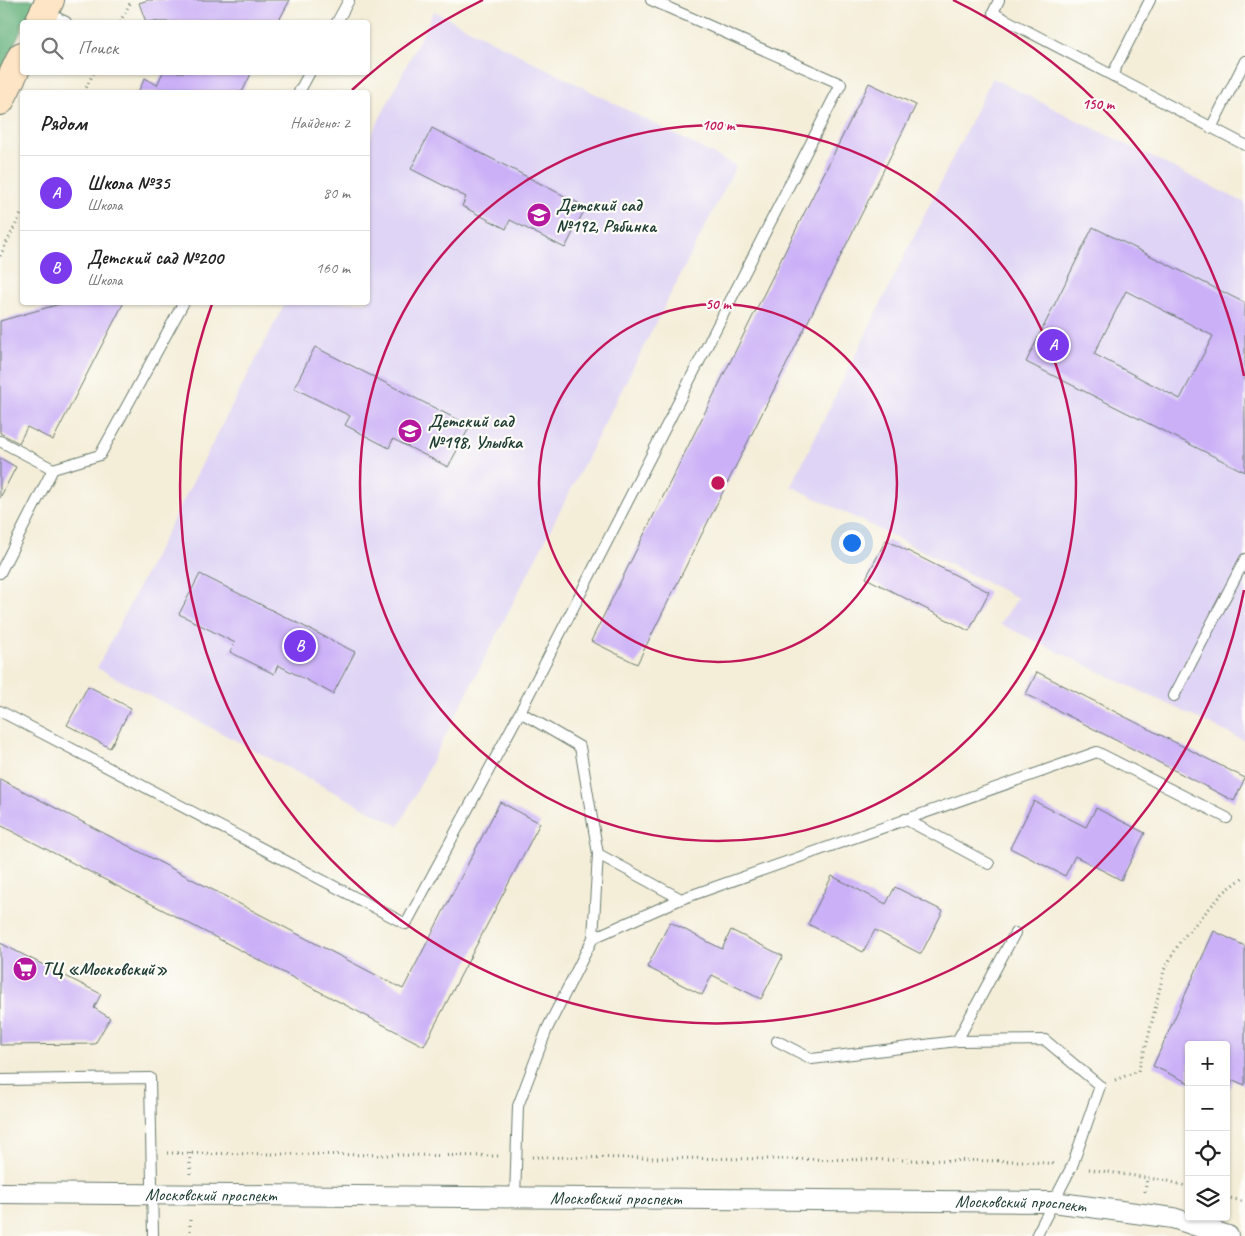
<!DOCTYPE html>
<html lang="ru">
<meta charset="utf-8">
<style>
body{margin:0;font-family:Caveat,sans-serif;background:#f2f2f2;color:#222}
.controls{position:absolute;right:15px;bottom:15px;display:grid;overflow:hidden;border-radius:5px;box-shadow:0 1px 4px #0004}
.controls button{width:45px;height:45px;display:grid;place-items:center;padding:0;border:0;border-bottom:1px solid #e0e0e0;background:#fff;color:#222;font:25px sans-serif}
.you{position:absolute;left:851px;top:542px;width:18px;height:18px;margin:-12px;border:4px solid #fff;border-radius:50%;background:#1a73e8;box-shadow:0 0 0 8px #1a73e833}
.badge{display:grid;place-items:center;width:32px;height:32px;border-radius:50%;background:#7c3aed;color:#fff;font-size:16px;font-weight:700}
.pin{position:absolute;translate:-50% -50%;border:2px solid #fff;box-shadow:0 1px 5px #0006}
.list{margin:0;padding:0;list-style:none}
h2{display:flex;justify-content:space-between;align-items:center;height:65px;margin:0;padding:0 20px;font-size:21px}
h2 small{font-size:16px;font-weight:400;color:#767676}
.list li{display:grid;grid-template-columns:32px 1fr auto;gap:15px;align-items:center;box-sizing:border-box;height:75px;padding:0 20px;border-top:1px solid #e0e0e0}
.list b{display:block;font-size:19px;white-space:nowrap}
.list p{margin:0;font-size:16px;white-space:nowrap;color:#767676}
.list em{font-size:16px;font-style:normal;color:#767676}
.icon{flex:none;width:28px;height:28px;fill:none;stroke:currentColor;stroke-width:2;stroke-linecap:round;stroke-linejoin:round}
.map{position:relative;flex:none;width:1245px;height:1236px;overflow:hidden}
.search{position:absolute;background:#fff;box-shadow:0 1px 4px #0004;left:20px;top:20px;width:350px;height:55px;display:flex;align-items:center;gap:12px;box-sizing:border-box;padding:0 18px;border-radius:5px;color:#767676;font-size:19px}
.panel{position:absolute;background:#fff;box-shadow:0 1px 4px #0004;left:20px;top:90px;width:350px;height:215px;border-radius:5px}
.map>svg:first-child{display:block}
</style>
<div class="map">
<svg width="1245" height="1236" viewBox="0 0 1245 1236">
<rect width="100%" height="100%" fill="#fdfcf7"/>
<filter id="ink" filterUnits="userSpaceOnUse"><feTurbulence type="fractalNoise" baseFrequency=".02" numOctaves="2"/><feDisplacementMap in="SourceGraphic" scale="10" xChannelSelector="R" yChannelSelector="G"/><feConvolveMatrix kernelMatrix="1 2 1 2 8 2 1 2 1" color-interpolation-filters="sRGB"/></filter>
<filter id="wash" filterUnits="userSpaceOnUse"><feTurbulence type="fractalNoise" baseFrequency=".0096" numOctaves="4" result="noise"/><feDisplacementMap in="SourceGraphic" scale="20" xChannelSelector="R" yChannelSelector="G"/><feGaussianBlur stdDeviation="1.12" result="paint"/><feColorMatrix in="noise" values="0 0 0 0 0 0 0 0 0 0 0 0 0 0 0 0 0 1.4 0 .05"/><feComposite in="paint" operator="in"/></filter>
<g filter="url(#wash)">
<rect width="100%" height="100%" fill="#f4eed9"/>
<!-- built -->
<path fill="#dfd4f5" d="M 434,11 L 736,166 L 399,826 L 97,668 L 285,303 L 368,302 L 368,142 Z
M 992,78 L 1245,203 L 1245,741 L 1000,624 L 1018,598 L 791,486 Z"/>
<!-- forest -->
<path fill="#64b17a" stroke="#427757" d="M 0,0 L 36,0 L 25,22 L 22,22 L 22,28 L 0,74 Z"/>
<g id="blocks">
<!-- building -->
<path fill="#cbb0f7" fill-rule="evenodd" d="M 148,0 L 290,0 L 278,22 L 156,22 L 156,21 L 146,22 L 139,3 Z
M 163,72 L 252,72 L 242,92 L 138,92 L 145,78 L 157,85 Z
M 869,83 L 916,105 L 637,664 L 591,641 Z
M 432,128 L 586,207 L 565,248 L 510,220 L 506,229 L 462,206 L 466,197 L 411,169 Z
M 1093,227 L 1245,303 L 1245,472 L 1026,362 ZM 1126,291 L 1213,336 L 1180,399 L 1094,354 Z
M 67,302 L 124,302 L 53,440 L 27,427 L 19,443 L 0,433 L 0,321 Z
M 315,347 L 470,426 L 448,467 L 393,439 L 389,448 L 345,425 L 350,416 L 294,388 Z
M 0,458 L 16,467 L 0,498 Z
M 886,540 L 989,592 L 969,631 L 866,578 Z
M 200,574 L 355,652 L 333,694 L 278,665 L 274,674 L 230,652 L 235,643 L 179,614 Z
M 1037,672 L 1245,778 L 1234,801 L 1026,694 Z
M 88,686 L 131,708 L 110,748 L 67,725 Z
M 0,779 L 403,989 L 500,802 L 540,823 L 424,1046 L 0,825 Z
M 1034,801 L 1086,827 L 1096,808 L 1145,833 L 1121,880 L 1075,856 L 1065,876 L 1010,848 Z
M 832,876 L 886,904 L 895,887 L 943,911 L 921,954 L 875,930 L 863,952 L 808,924 Z
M 670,922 L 722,949 L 731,930 L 783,956 L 761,999 L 712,975 L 702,995 L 647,967 Z
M 1214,931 L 1245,946 L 1245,1085 L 1233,1080 L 1226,1094 L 1226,1045 L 1189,1045 L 1189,1083 L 1153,1066 Z
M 0,943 L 101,994 L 94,1008 L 110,1018 L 95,1044 L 0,1045 Z"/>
</g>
</g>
<g filter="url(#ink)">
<use href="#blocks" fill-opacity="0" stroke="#6a7b6e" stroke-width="1"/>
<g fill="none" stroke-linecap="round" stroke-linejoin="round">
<defs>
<path id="service" d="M 999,0 L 993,13 L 1245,145
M 45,12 L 66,22
M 337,22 L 349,0
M 1112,75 L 1150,0
M 299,92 L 310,72
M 1211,128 L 1245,61
M 0,441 L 53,469 L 0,573
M 53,469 L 100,455 L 184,302
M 1174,696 L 1245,559
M 0,711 L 406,924 L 520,712 L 841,84 L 651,0
M 520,712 L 580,747 L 598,854 L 681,899 L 1097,752 L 1227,818
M 905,819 L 989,864
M 593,938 L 598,854
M 777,1041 L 812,1059 L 957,1041 L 1045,1040 L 1100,1086 L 1072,1166 L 1036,1236
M 957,1041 L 1015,933
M 0,1080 L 150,1078 L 153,1236
M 515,1198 L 518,1106 L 547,1029 L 593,938 L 681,899"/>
<g id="minor">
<path id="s1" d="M 0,1193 L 1053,1202 L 1173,1218 L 1228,1236"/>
</g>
<path id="secondary" d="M 39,22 L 50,0
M 0,101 L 22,56"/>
</defs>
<!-- service casing -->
<use href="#service" stroke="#6a7b6e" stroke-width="12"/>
<!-- minor casing -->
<use href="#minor" stroke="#6a7b6e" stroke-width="22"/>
<!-- secondary casing -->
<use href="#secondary" stroke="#6a7b6e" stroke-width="30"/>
<!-- path -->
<path stroke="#6a7b6e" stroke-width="3" stroke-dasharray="1 4" stroke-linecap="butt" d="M 120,22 L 132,0
M 84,92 L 94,72
M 0,256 L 22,212
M 1115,1080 L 1138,1071 L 1148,1039 L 1164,970 L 1181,940 L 1223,893 L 1245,876
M 167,1153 L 501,1156
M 190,1153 L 190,1174
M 532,1157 L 1022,1161 L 1056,1164
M 1089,1169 L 1168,1181 L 1189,1187
M 1145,1192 L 1147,1178
M 1226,1197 L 1245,1202
M 190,1236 L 190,1217"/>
<!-- service -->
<use href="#service" stroke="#fff" stroke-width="10"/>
<!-- minor -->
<use href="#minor" stroke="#fff" stroke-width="20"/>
<!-- secondary -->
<use href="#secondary" stroke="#fde5c5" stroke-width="28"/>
</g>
</g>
<!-- distance rings -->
<g fill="none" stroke="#c2185b" stroke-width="2.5">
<circle cx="718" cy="483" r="179"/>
<circle cx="718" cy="483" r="358"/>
<path d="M1244 590A537 537 0 1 1 212 304M352 90A537 537 0 0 1 483 0M953 0A537 537 0 0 1 1244 376"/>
</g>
<!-- icons -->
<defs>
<symbol id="school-disc" viewBox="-11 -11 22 22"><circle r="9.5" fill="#b5179e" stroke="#fdfcf7"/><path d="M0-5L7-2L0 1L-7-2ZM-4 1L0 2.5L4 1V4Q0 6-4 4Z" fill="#fff"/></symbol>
<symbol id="supermarket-disc" viewBox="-11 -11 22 22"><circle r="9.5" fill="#b5179e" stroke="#fdfcf7"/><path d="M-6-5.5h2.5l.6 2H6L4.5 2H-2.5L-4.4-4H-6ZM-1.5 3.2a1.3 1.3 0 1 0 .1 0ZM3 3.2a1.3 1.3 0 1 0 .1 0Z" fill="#fff"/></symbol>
</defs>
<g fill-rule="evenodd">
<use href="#school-disc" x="525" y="201" width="28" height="28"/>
<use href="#school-disc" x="396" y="417" width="28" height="28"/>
<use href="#supermarket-disc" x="11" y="955" width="28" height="28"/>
</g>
<g text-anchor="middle" stroke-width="4.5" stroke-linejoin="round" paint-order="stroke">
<!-- poi labels -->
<g font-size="18" font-weight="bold" fill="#1f3d34" stroke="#fdfcf7" text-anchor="start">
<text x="556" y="211">Детский сад<tspan x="556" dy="21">№192, Рябинка</tspan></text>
<text x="428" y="427">Детский сад<tspan x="428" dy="21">№198, Улыбка</tspan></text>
<text x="42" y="975">ТЦ «Московский»</text>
</g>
<!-- street labels -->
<g font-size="18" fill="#1f3d34" stroke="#fdfcf7">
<text dy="6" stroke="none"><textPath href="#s1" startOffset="211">Московский проспект</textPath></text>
<text dy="6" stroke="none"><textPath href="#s1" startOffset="616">Московский проспект</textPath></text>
<text dy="6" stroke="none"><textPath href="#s1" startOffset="1021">Московский проспект</textPath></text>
</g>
</g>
<circle cx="718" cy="483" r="8" fill="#c2185b" stroke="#fdfcf7" stroke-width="2.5"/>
<g font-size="15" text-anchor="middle" font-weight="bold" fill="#c2185b" stroke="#fdfcf7" stroke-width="4.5" stroke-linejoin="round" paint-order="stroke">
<text x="1098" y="109">150 m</text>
<text x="718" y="130">100 m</text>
<text x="718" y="309">50 m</text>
</g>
</svg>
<div class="controls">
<button>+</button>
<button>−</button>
<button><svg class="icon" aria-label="locate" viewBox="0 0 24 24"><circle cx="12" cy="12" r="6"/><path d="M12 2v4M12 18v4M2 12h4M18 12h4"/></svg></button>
<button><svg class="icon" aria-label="layers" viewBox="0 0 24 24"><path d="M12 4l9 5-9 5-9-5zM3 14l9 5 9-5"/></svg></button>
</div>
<div class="you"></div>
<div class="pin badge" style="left:1053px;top:345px">A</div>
<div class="pin badge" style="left:300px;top:646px">B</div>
<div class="search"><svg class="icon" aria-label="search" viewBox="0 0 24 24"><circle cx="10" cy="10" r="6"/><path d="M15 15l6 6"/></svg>Поиск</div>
<section class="panel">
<h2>Рядом<small>Найдено: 2</small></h2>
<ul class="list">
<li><span class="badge">A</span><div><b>Школа №35</b><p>Школа</p></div><em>80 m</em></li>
<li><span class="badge">B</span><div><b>Детский сад №200</b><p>Школа</p></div><em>160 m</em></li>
</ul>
</section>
</div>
